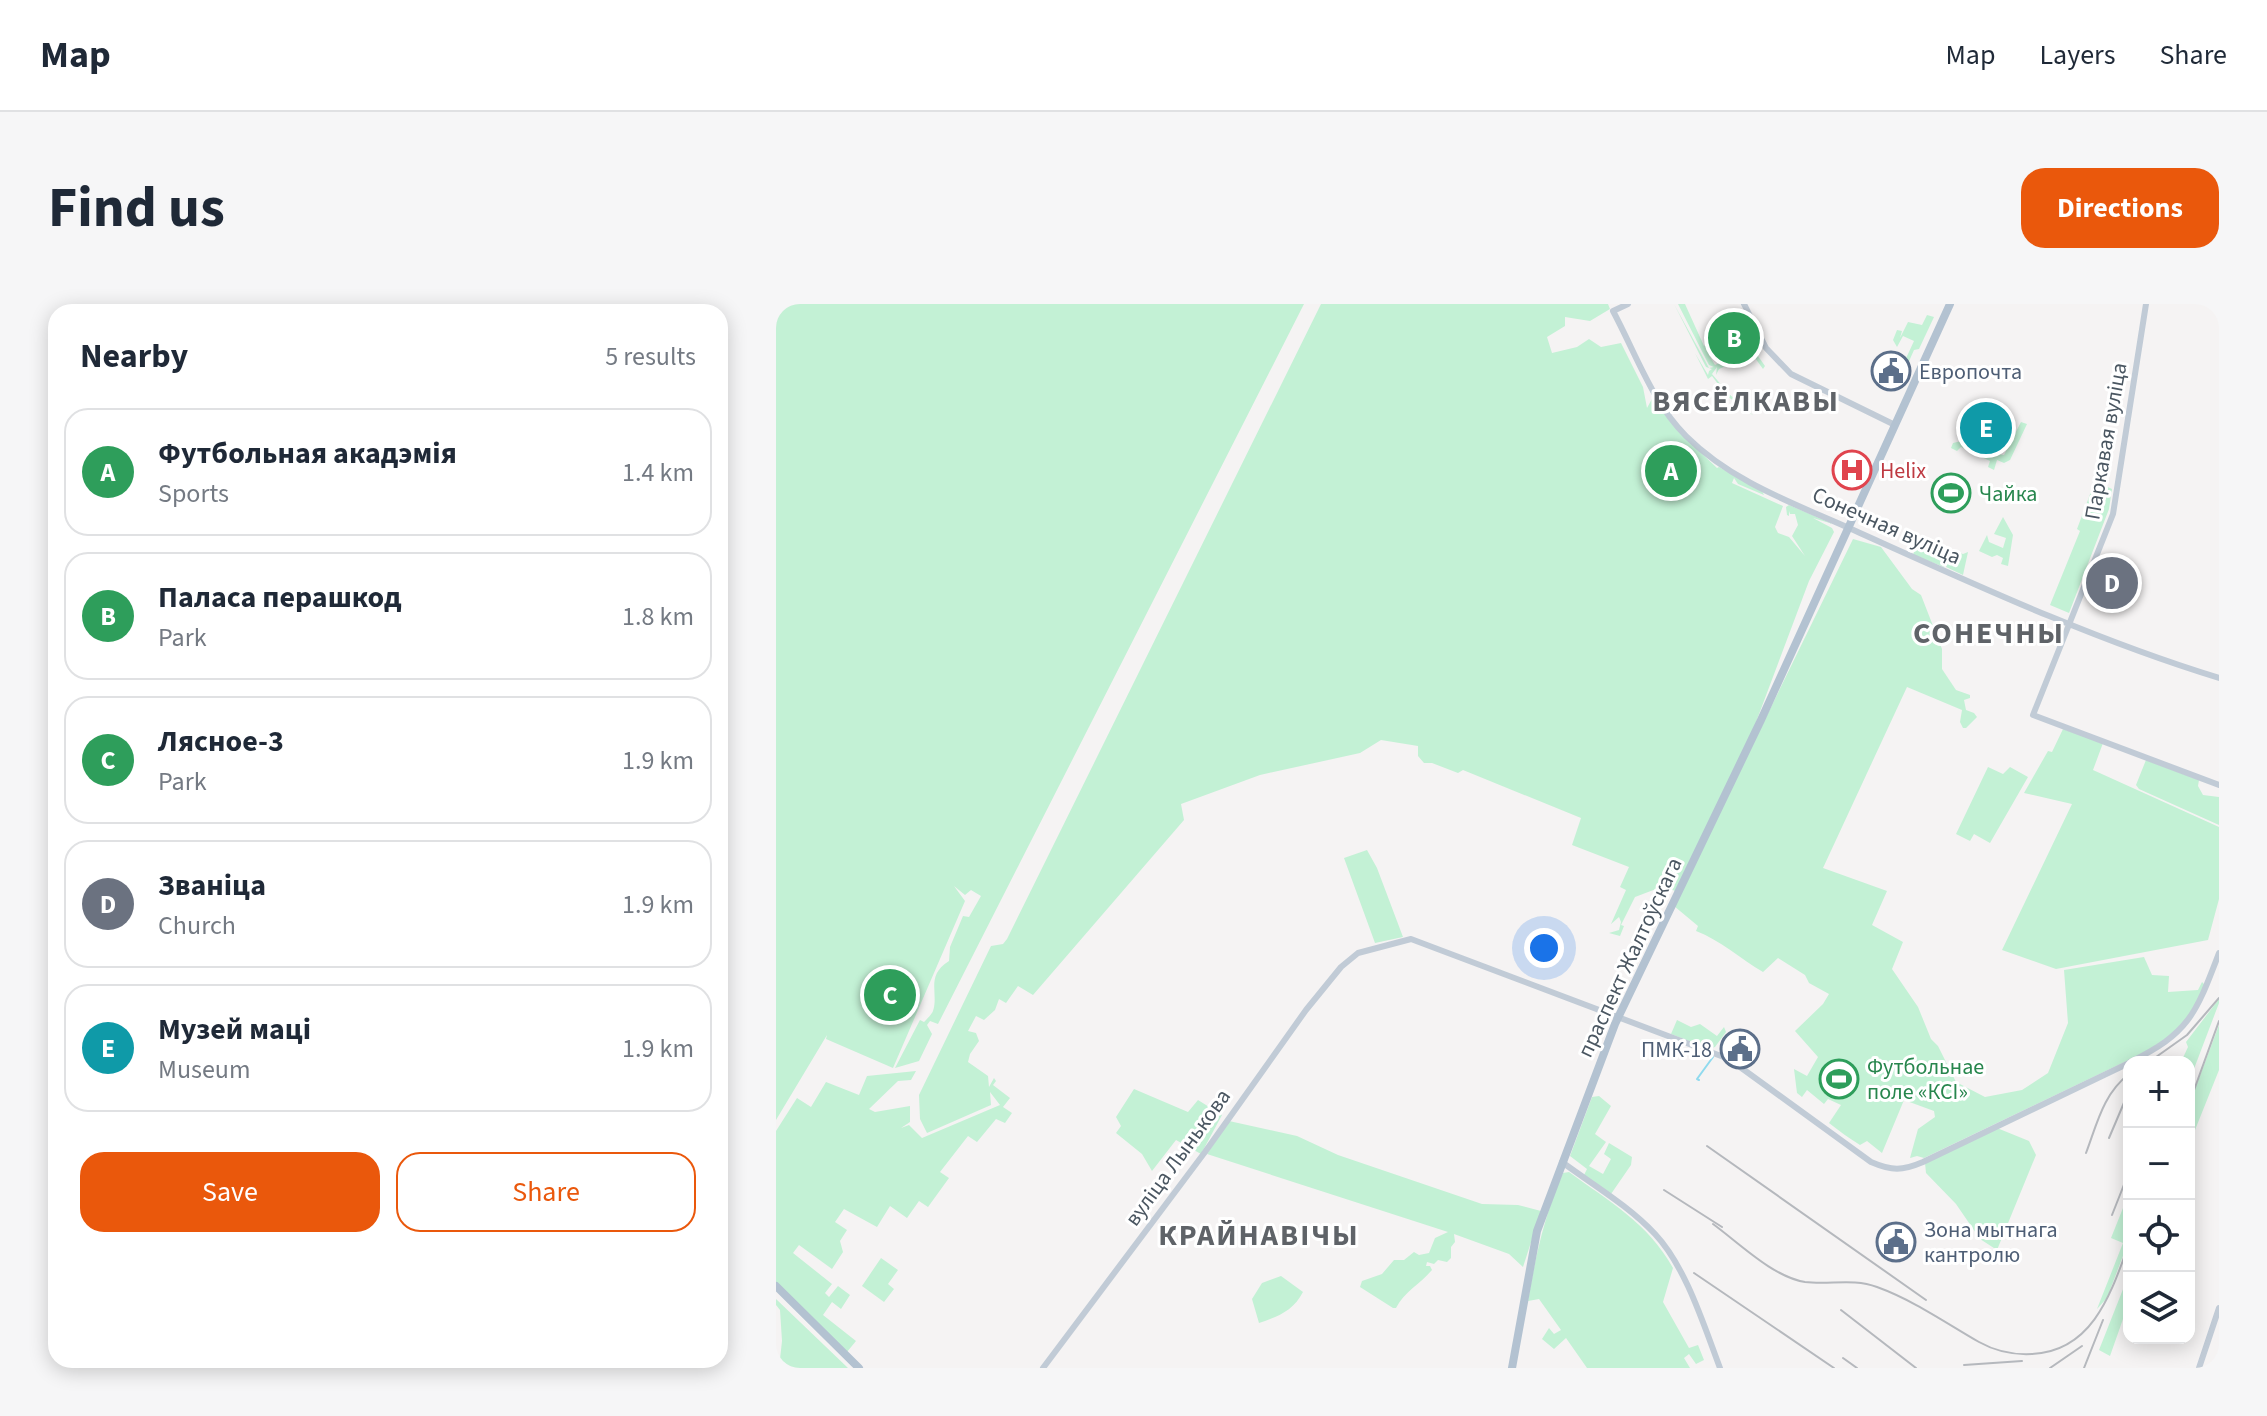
<!DOCTYPE html>
<meta charset="utf-8">
<style>
body{margin:0;font-family:"Source Sans 3",sans-serif;background:#f6f6f7;color:#1f2937}
.controls{position:absolute;right:24px;bottom:24px;display:grid;overflow:hidden;border-radius:16px;box-shadow:0 4px 20px #0003}
.controls button{width:72px;height:72px;display:grid;place-items:center;padding:0;border:0;border-bottom:2px solid #e0e1e3;background:#fff;color:#1f2937;font:40px sans-serif}
.you{position:absolute;left:768px;top:644px;width:28px;height:28px;margin:-20px;border:6px solid #fff;border-radius:50%;background:#1a73e8;box-shadow:0 0 0 12px #1a73e833}
.badge{display:grid;place-items:center;width:52px;height:52px;border-radius:50%;background:#ea580c;color:#fff;font-size:26px;font-weight:700}
.pin{position:absolute;translate:-50% -50%;border:4px solid #fff;box-shadow:0 2px 8px #0006}
.list{margin:0;padding:0;list-style:none}
h2{display:flex;justify-content:space-between;align-items:center;height:104px;margin:0;padding:0 32px;font-size:34px}
h2 small{font-size:26px;font-weight:400;color:#747a83}
.list li{display:grid;grid-template-columns:52px 1fr auto;gap:24px;align-items:center;box-sizing:border-box;height:128px;margin:0 16px 16px;padding:0 16px;border:2px solid #e0e1e3;border-radius:24px}
.list b{display:block;font-size:30px;white-space:nowrap}
.list p{margin:0;font-size:26px;white-space:nowrap;color:#747a83}
.list em{font-size:26px;font-style:normal;color:#747a83}
.actions{display:flex;gap:16px;padding:24px 32px}
.actions a{flex:1;padding:18px 0;border:2px solid #ea580c;border-radius:24px;text-align:center;font-size:28px;color:#ea580c}
.actions .main{background:#ea580c;color:#fff}
.icon{flex:none;width:44px;height:44px;fill:none;stroke:currentColor;stroke-width:2;stroke-linecap:round;stroke-linejoin:round}
.map{position:relative;flex:none;width:1443px;height:1064px;overflow:hidden;border-radius:24px}
header{display:flex;align-items:center;gap:48px;box-sizing:border-box;height:112px;padding:0 40px;background:#fff;border-bottom:2px solid #e0e1e3}
header strong{font-size:38px}
nav{display:flex;gap:44px;margin-inline-start:auto;font-size:28px}
.intro{display:flex;align-items:center;justify-content:space-between;box-sizing:border-box;height:192px;padding:0 48px}
h1{margin:0;font-size:56px}
.button{padding:20px 36px;border-radius:24px;background:#ea580c;color:#fff;font-size:28px;font-weight:700}
main{display:flex;gap:48px;padding:0 48px}
aside{flex:1;background:#fff;border-radius:24px;box-shadow:0 4px 20px #0003}
.map>svg:first-child{display:block}
</style>
<header>
<strong>Map</strong>
<nav><a>Map</a><a>Layers</a><a>Share</a></nav>
</header>
<div class="intro"><h1>Find us</h1><a class="button">Directions</a></div>
<main>
<aside>
<h2>Nearby<small>5 results</small></h2>
<ul class="list">
<li><span class="badge" style="background:#2e9e5b">A</span><div><b>Футбольная акадэмія</b><p>Sports</p></div><em>1.4 km</em></li>
<li><span class="badge" style="background:#2e9e5b">B</span><div><b>Паласа перашкод</b><p>Park</p></div><em>1.8 km</em></li>
<li><span class="badge" style="background:#2e9e5b">C</span><div><b>Лясное-3</b><p>Park</p></div><em>1.9 km</em></li>
<li><span class="badge" style="background:#6b7280">D</span><div><b>Званіца</b><p>Church</p></div><em>1.9 km</em></li>
<li><span class="badge" style="background:#0f9aa8">E</span><div><b>Музей маці</b><p>Museum</p></div><em>1.9 km</em></li>
</ul>
<div class="actions"><a class="main">Save</a><a>Share</a></div>
</aside>
<div class="map">
<svg width="1443" height="1064" viewBox="0 0 1443 1064">
<rect width="100%" height="100%" fill="#f5f3f3"/>
<!-- green -->
<path fill="#c3f1d5" d="M 0,0 L 528,0 L 162,720 L 154,717 L 151,721 L 156,730 L 143,757 L 119,764 L 144,716 L 148,718 C 150,716 156,710 157,707 C 163,689 149,672 173,657 L 174,643 L 187,612 L 193,613 L 205,592 L 195,586 L 189,591 L 178,582 L 189,597 L 117,764 L 50,735 L 51,731 L 0,816 Z
M 545,0 L 832,0 L 834,5 L 814,17 L 789,13 L 789,22 L 771,33 L 776,49 L 801,43 L 813,35 L 825,43 L 845,39 L 867,83 L 871,104 L 877,93 L 850,39 L 878,93 L 918,142 L 941,164 L 943,163 L 986,187 L 988,191 L 962,180 L 958,174 L 956,179 L 1007,202 L 999,223 L 1002,229 L 1013,233 L 1029,252 L 1016,232 L 1022,221 L 1019,210 L 1014,210 L 1013,207 L 1013,212 L 1011,211 L 1010,203 L 1013,201 L 1057,220 L 1037,214 L 1056,224 L 1058,228 L 1033,277 L 974,434 L 899,587 L 888,582 L 859,593 L 845,621 L 848,622 L 844,632 L 833,629 L 843,626 L 845,618 L 843,613 L 835,620 L 850,586 L 844,583 L 853,563 L 796,541 L 805,514 L 687,466 L 682,469 L 656,459 L 648,459 L 642,452 L 642,442 L 605,436 L 584,449 L 484,471 L 405,500 L 408,516 L 257,691 L 242,682 L 230,699 L 223,695 L 219,706 L 208,716 L 200,712 L 192,727 L 200,729 L 203,737 L 194,750 L 192,758 L 212,772 L 213,783 L 218,774 L 220,777 L 217,781 L 234,794 L 227,803 L 236,809 L 229,819 L 220,815 L 201,838 L 192,832 L 164,868 L 173,874 L 152,903 L 143,897 L 131,914 L 114,902 L 101,923 L 68,905 L 59,918 L 71,926 L 64,937 L 67,948 L 56,965 L 23,941 L 17,949 L 56,980 L 49,989 L 53,993 L 62,982 L 74,991 L 65,1005 L 56,998 L 47,1011 L 80,1037 L 71,1048 L 0,979 L 0,827 L 21,794 L 35,803 L 50,778 L 83,791 L 91,772 L 140,767 L 135,776 L 122,777 L 93,805 L 99,808 L 134,802 L 134,818 L 125,824 L 133,821 L 146,834 L 224,801 L 214,788 L 215,801 L 151,829 L 144,815 L 143,791 L 215,642 L 227,640 L 231,635 Z
M 898,0 L 933,64 L 938,63 L 933,61 L 902,0 L 909,0 L 928,42 L 946,33 L 951,42 L 933,51 L 939,61 L 982,40 L 984,44 L 977,45 L 989,62 L 987,65 L 974,47 L 949,58 L 950,62 L 943,65 L 940,71 L 941,63 L 936,70 L 953,90 L 978,112 L 951,92 L 936,72 L 932,75 L 919,49 L 932,71 L 933,67 L 936,65 L 930,63 Z
M 1151,11 L 1158,13 L 1143,45 L 1138,46 L 1130,64 L 1126,63 L 1138,37 L 1127,32 L 1121,43 L 1117,36 L 1121,26 L 1126,27 L 1124,34 L 1132,18 L 1146,21 Z
M 1245,118 L 1251,120 L 1234,156 L 1228,159 L 1221,156 L 1218,166 L 1212,163 L 1214,157 L 1185,143 L 1181,147 L 1175,144 L 1177,139 L 1194,135 L 1222,148 L 1221,150 L 1228,151 Z
M 1319,177 L 1336,185 L 1333,205 L 1293,309 L 1274,301 L 1304,227 L 1301,225 Z
M 1227,213 L 1237,231 L 1232,262 L 1225,260 L 1227,254 L 1221,251 L 1216,253 L 1203,247 L 1211,231 L 1213,238 L 1227,244 L 1230,234 L 1218,230 Z
M 1077,235 L 1105,243 L 1136,285 L 1145,291 L 1166,345 L 1166,365 L 1180,386 L 1194,391 L 1194,394 L 1188,396 L 1190,406 L 1198,409 L 1201,413 L 1190,424 L 1187,424 L 1184,418 L 1186,406 L 1131,383 L 1047,564 L 1111,587 L 1096,621 L 1127,638 L 1116,665 L 1142,703 L 1155,735 L 1162,742 L 1180,778 L 1209,793 L 1246,786 L 1272,769 L 1292,719 L 1288,666 L 1368,653 L 1376,671 L 1393,672 L 1392,688 L 1422,686 L 1426,678 L 1429,681 L 1418,707 L 1386,740 L 1148,854 L 1141,852 L 1134,854 L 1142,825 L 1159,813 L 1158,807 L 1128,796 L 1106,849 L 1091,837 L 1084,841 C 1073,834 1063,827 1053,819 L 1065,801 L 1052,795 L 1048,800 L 1031,786 L 1026,793 L 1021,789 L 1018,765 L 1031,772 L 1042,753 L 1019,727 L 1047,700 L 1053,690 L 1033,679 L 1029,671 L 1002,654 L 987,668 C 965,655 944,636 920,627 L 922,622 L 898,602 Z
M 1142,235 L 1171,248 L 1173,244 L 1187,250 L 1192,248 L 1187,271 L 1170,263 L 1172,258 L 1177,259 L 1173,256 L 1173,252 L 1168,263 L 1137,251 Z
M 1287,425 L 1327,439 L 1317,466 L 1443,523 L 1443,595 L 1432,636 L 1280,665 L 1226,646 L 1296,500 L 1248,489 L 1272,447 L 1276,448 Z
M 1370,456 L 1423,476 L 1422,482 L 1427,491 L 1443,493 L 1443,521 L 1363,485 L 1360,481 Z
M 1212,463 L 1227,470 L 1234,463 L 1252,473 L 1214,539 L 1198,530 L 1194,537 L 1180,530 Z
M 591,546 L 601,564 L 627,633 L 599,639 L 568,554 Z
M 1443,695 L 1443,699 L 1413,778 L 1413,758 L 1405,758 L 1412,743 L 1410,738 Z
M 901,716 L 915,723 L 924,720 L 941,732 L 948,723 L 950,728 L 939,743 L 934,745 L 895,730 Z
M 1443,721 L 1443,766 L 1413,841 L 1413,801 Z
M 358,785 L 412,808 L 422,796 L 446,811 L 425,850 L 400,836 L 376,867 L 366,850 L 340,829 L 345,822 L 340,813 Z
M 823,792 L 835,802 L 819,830 L 830,838 L 813,862 L 827,870 L 835,855 L 828,850 L 833,839 L 856,853 L 855,861 L 835,890 L 808,871 L 811,865 L 794,852 L 816,793 Z
M 453,817 L 521,832 L 562,851 L 706,900 L 742,901 L 765,907 L 747,963 L 733,950 L 678,930 L 679,938 L 675,943 L 675,954 L 671,958 L 662,956 L 658,960 L 651,958 L 650,962 L 654,962 L 656,966 C 643,981 629,987 620,1004 L 617,1004 L 584,983 L 586,977 L 606,970 L 618,956 L 628,956 L 638,948 L 643,951 L 653,949 L 659,934 L 672,928 L 431,850 Z
M 1221,824 L 1253,837 L 1260,851 L 1221,946 L 1204,935 L 1180,900 L 1150,869 L 1149,859 Z
M 793,868 C 834,898 872,919 897,964 L 887,998 L 913,1044 L 922,1041 L 928,1056 L 920,1060 L 913,1050 L 908,1054 L 914,1064 L 811,1064 L 790,1034 L 778,1045 L 766,1035 L 773,1024 L 778,1030 L 785,1026 L 763,995 L 752,997 C 759,954 769,909 787,869 Z
M 1353,889 L 1353,936 L 1331,994 L 1321,1005 L 1347,939 L 1335,934 Z
M 105,954 L 122,966 L 112,980 L 118,985 L 108,998 L 86,982 Z
M 1353,970 L 1353,998 L 1334,1052 L 1323,1046 Z
M 505,972 L 527,988 C 517,1007 503,1012 483,1019 L 476,995 L 486,979 Z
M 0,995 L 72,1064 L 3,1064 L 6,1037 L 4,1006 L 0,1001 Z"/>
<g fill="none" stroke-linecap="round" stroke-linejoin="round">
<!-- stream -->
<path stroke="#90daee" stroke-width="2" d="M 923,776 L 921,775 L 937,753"/>
<!-- secondary -->
<path stroke="#c1cbd6" stroke-width="6" d="M 852,0 L 837,7 C 860,50 876,98 910,132 C 958,180 1023,201 1084,229 C 1202,282 1319,336 1443,374
M 968,0 L 990,44 L 1015,70 L 1119,121
M 1370,0 L 1337,210 L 1257,411 L 1443,481
M 1354,758 C 1414,729 1420,709 1443,649
M 786,858 C 817,881 853,902 879,930 C 910,963 928,1022 944,1064
M 267,1064 L 429,848 L 530,706 L 565,663 L 582,649 L 635,635 L 953,755 L 1095,858 C 1116,867 1126,867 1147,858 L 1353,759
M 1423,1064 L 1443,1004"/>
<!-- primary -->
<path stroke="#b3c2d1" stroke-width="8" d="M 0,982 L 83,1064
M 736,1064 L 761,927 L 839,720 L 985,416 L 1174,0"/>
<!-- rail -->
<path stroke="#b5b8bd" stroke-width="2" d="M 1373,758 L 1411,731 L 1443,694
M 1413,800 L 1443,717
M 1333,834 L 1353,787
M 931,842 L 1150,996
M 1310,849 C 1321,820 1327,790 1353,770
M 1348,851 L 1353,839
M 888,886 L 946,923
M 1336,911 L 1353,868
M 937,920 C 963,939 997,973 1029,978 C 1054,981 1077,974 1101,983 C 1137,996 1170,1019 1203,1038 C 1219,1047 1237,1051 1256,1050 C 1317,1047 1335,989 1353,940
M 918,969 L 1058,1064
M 1065,1006 L 1140,1064
M 1067,1054 L 1081,1064
M 1188,1061 L 1246,1057
M 1274,1064 L 1306,1042
M 1308,1064 L 1327,1016"/>
</g>
<!-- icons -->
<defs>
<symbol id="civic-ring" viewBox="-11 -11 22 22"><circle r="9.5" fill="#fff" stroke="#5c6f8a" stroke-width="1.5"/><path d="M-.6-6.5H3V-4.5H.6V-3L4-1V1h2V6H-6V1h2V-1L-.6-3ZM-1.2 2.5V6h2.4V2.5Z" fill="#5c6f8a"/></symbol>
<symbol id="hospital-ring" viewBox="-11 -11 22 22"><circle r="9.5" fill="#fff" stroke="#e0444e" stroke-width="1.5"/><path d="M-5-5h3v3.5h4V-5h3V5h-3V1.5h-4V5h-3Z" fill="#e0444e"/></symbol>
<symbol id="stadium-ring" viewBox="-11 -11 22 22"><circle r="9.5" fill="#fff" stroke="#2e9e5b" stroke-width="1.5"/><path d="M0-5a6.5 5 0 1 0 0 10a6.5 5 0 1 0 0-10ZM-3.5-1.8h7v3.6h-7Z" fill="#2e9e5b"/></symbol>
</defs>
<g fill-rule="evenodd">
<use href="#civic-ring" x="1093" y="45" width="44" height="44"/>
<use href="#hospital-ring" x="1054" y="144" width="44" height="44"/>
<use href="#stadium-ring" x="1153" y="167" width="44" height="44"/>
<use href="#civic-ring" x="942" y="723" width="44" height="44"/>
<use href="#stadium-ring" x="1041" y="753" width="44" height="44"/>
<use href="#civic-ring" x="1098" y="916" width="44" height="44"/>
</g>
<g text-anchor="middle" stroke-width="6" stroke-linejoin="round" paint-order="stroke">
<!-- service labels -->
<g font-size="22" fill="#4e5e75" stroke="#fff" text-anchor="start">
<text x="1143" y="75">Европочта</text>
<text x="936" y="753" text-anchor="end">ПМК-18</text>
<text x="1148" y="933">Зона мытнага<tspan x="1148" dy="25">кантролю</tspan></text>
</g>
<!-- street labels -->
<g font-size="22" fill="#4a5661" stroke="#fff">
<text transform="translate(1329 137) rotate(-80)" y="8">Паркавая вуліца</text>
<text transform="translate(1111 221) rotate(24)" y="8">Сонечная вуліца</text>
<text transform="translate(853 653) rotate(-65)" y="8">праспект Жалтоўскага</text>
<text transform="translate(401 853) rotate(-54)" y="8">вуліца Лынькова</text>
</g>
<!-- health labels -->
<g font-size="22" fill="#be3a42" stroke="#fff" text-anchor="start">
<text x="1104" y="174">Helix</text>
</g>
<!-- leisure labels -->
<g font-size="22" fill="#27864d" stroke="#fff" text-anchor="start">
<text x="1203" y="197">Чайка</text>
<text x="1091" y="770">Футбольнае<tspan x="1091" dy="25">поле «КСІ»</tspan></text>
</g>
<!-- district labels -->
<g font-size="30" font-weight="bold" letter-spacing="2" fill="#5f6368" stroke="#fff">
<text x="970" y="107">ВЯСЁЛКАВЫ</text>
<text x="1213" y="339">СОНЕЧНЫ</text>
<text x="483" y="941">КРАЙНАВІЧЫ</text>
</g>
</g>
</svg>
<div class="controls">
<button>+</button>
<button>−</button>
<button><svg class="icon" aria-label="locate" viewBox="0 0 24 24"><circle cx="12" cy="12" r="6"/><path d="M12 2v4M12 18v4M2 12h4M18 12h4"/></svg></button>
<button><svg class="icon" aria-label="layers" viewBox="0 0 24 24"><path d="M12 4l9 5-9 5-9-5zM3 14l9 5 9-5"/></svg></button>
</div>
<div class="you"></div>
<div class="pin badge" style="left:895px;top:167px;background:#2e9e5b">A</div>
<div class="pin badge" style="left:958px;top:34px;background:#2e9e5b">B</div>
<div class="pin badge" style="left:114px;top:691px;background:#2e9e5b">C</div>
<div class="pin badge" style="left:1336px;top:279px;background:#6b7280">D</div>
<div class="pin badge" style="left:1210px;top:124px;background:#0f9aa8">E</div>
</div>
</main>
